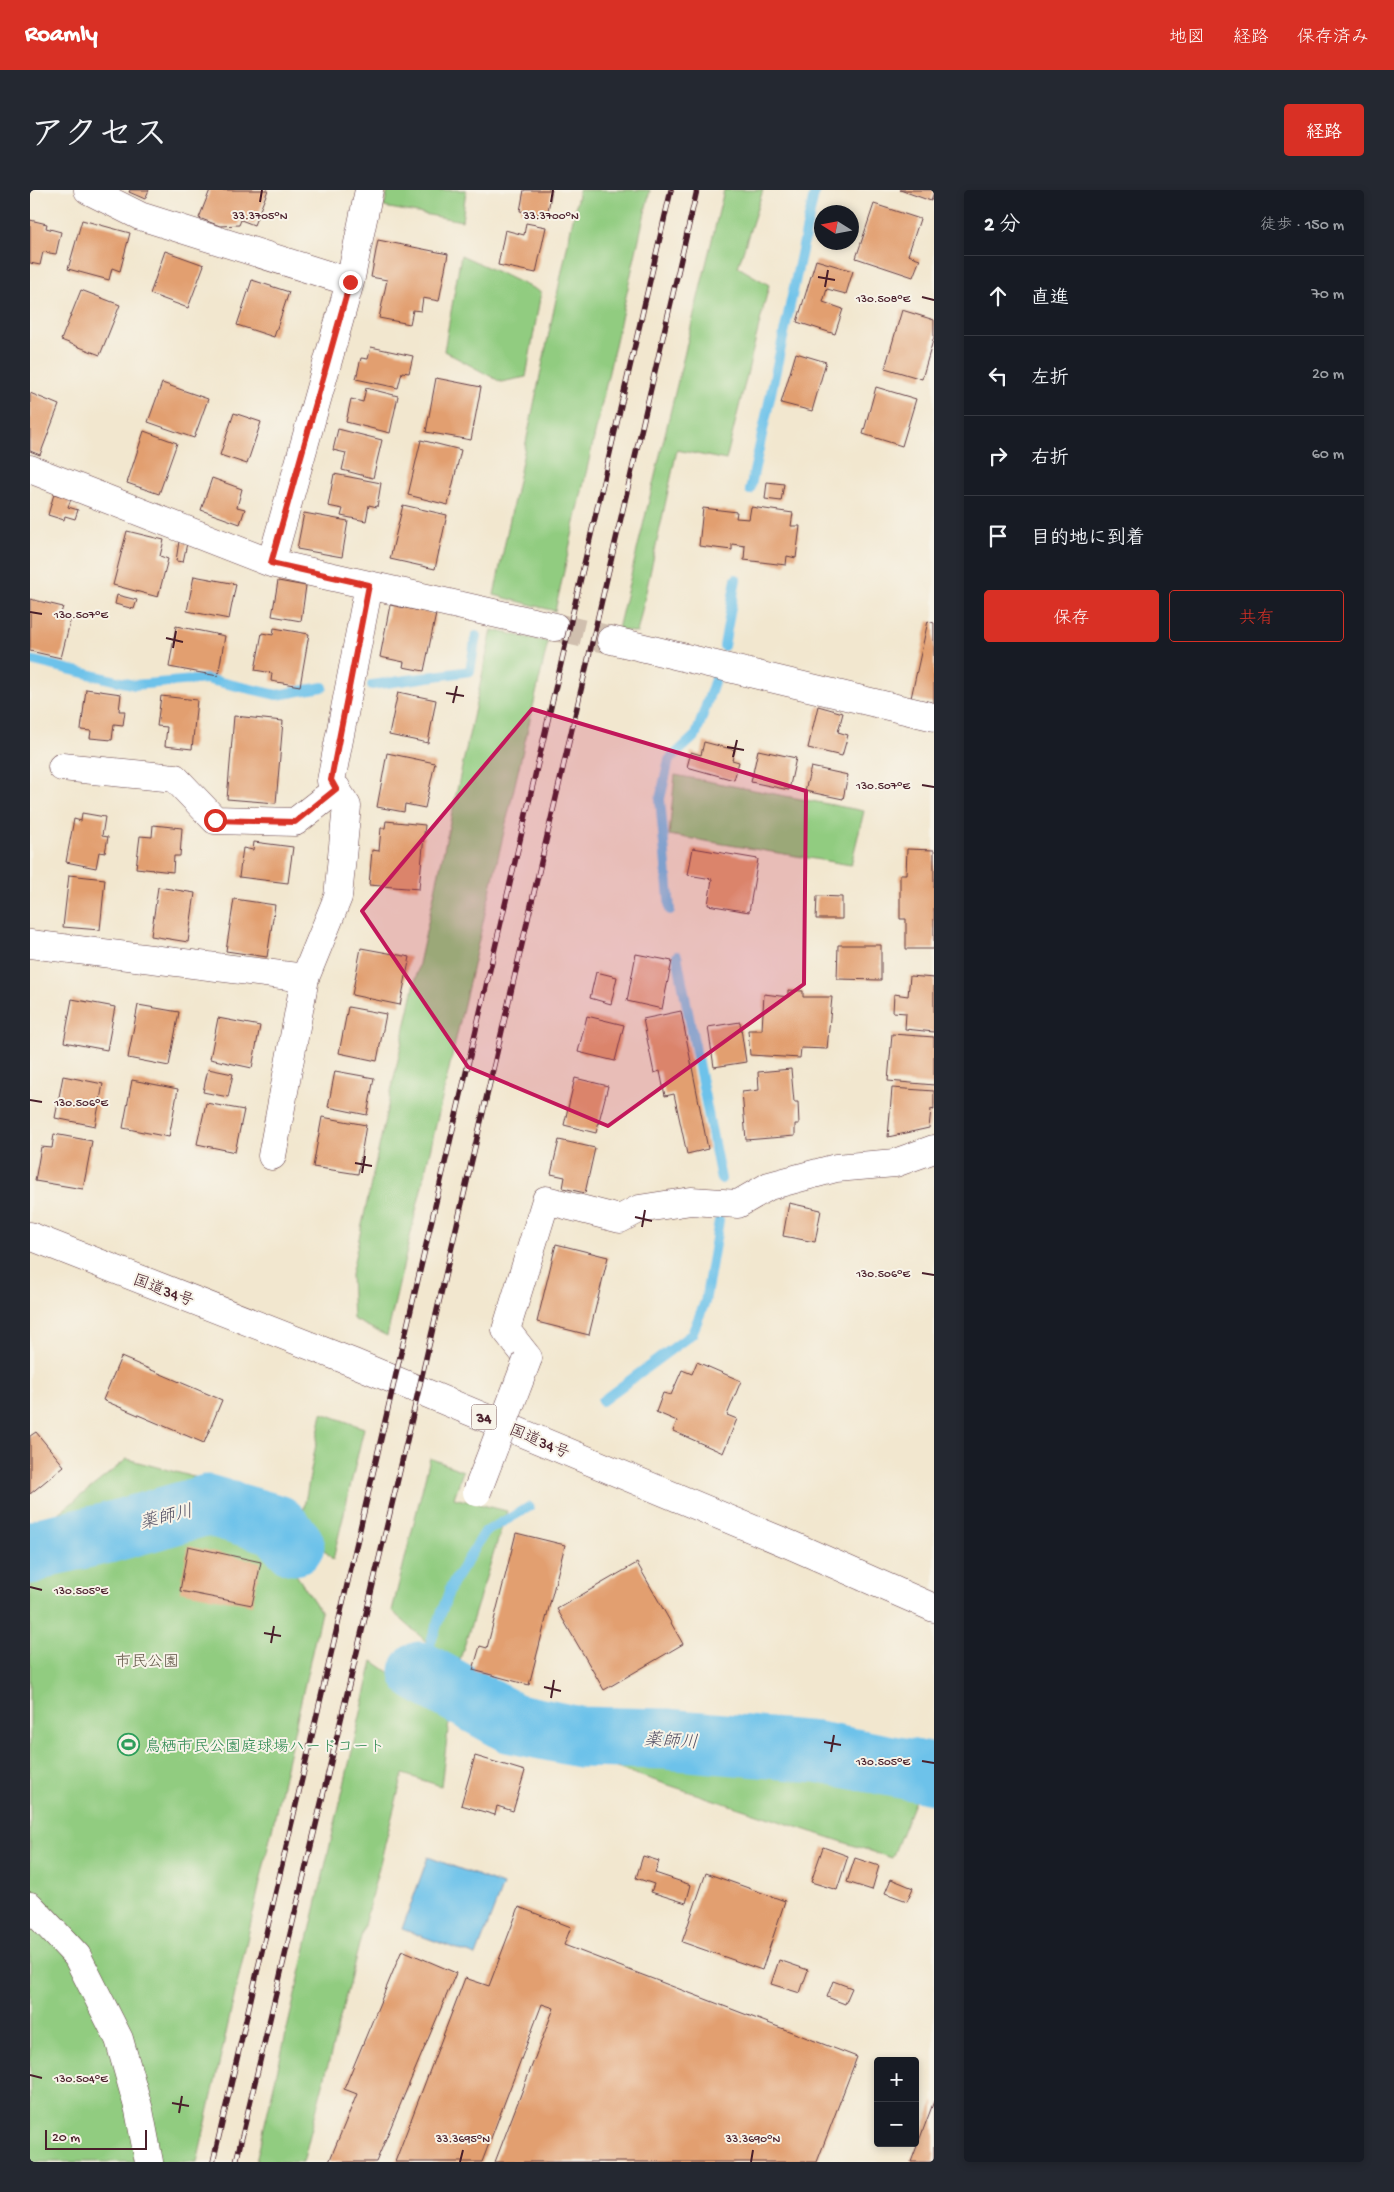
<!DOCTYPE html>
<html lang="ja">
<meta charset="utf-8">
<style>
body{margin:0;font-family:"Gochi Hand","Klee One",sans-serif;background:#242831;color:#f1f3f6}
.controls{position:absolute;right:15px;bottom:15px;display:grid;overflow:hidden;border-radius:5px;box-shadow:0 2px 8px #0003}
.controls button{width:45px;height:45px;display:grid;place-items:center;padding:0;border:0;border-bottom:1px solid #363941;background:#171b24;color:#f1f3f6;font:25px sans-serif}
.compass{position:absolute;left:784px;top:15px;width:45px;height:45px;border-radius:50%;background:#171b24;box-shadow:0 2px 8px #0003;rotate:281deg}
.scale{position:absolute;left:15px;bottom:12px;width:102px;box-sizing:border-box;padding-left:5px;border:2px solid #4a1f2b;border-top:0;font-size:14px;line-height:18px;white-space:nowrap;color:#4a1f2b;-webkit-text-stroke:4px #f7f3e8;paint-order:stroke}
.stop{position:absolute;width:15px;height:15px;margin:-11px;border:4px solid #d93025;border-radius:50%;background:#fff}
.stop.end{background:#d93025;border-color:#fff;box-shadow:0 1px 5px #0008}
.list{margin:0;padding:0;list-style:none}
h2{display:flex;justify-content:space-between;align-items:center;height:65px;margin:0;padding:0 20px;font-size:21px}
h2 small{font-size:16px;font-weight:400;color:#9ea1a6}
.list li{display:grid;grid-template-columns:32px 1fr auto;gap:15px;align-items:center;box-sizing:border-box;height:80px;padding:0 20px;border-top:1px solid #363941}
.list b{display:block;font-size:19px;white-space:nowrap}
.list em{font-size:16px;font-style:normal;color:#9ea1a6}
.actions{display:flex;gap:10px;padding:15px 20px}
.actions a{flex:1;padding:11px 0;border:1px solid #d93025;border-radius:5px;text-align:center;font-size:18px;color:#d93025}
.actions .main{background:#d93025;color:#fff}
.icon{flex:none;width:28px;height:28px;fill:none;stroke:currentColor;stroke-width:2;stroke-linecap:round;stroke-linejoin:round}
.map{position:relative;flex:none;width:904px;height:1972px;overflow:hidden;border-radius:5px}
header{display:flex;align-items:center;gap:30px;box-sizing:border-box;height:70px;padding:0 25px;background:#d93025;color:#fff}
header strong{font-size:24px}
nav{display:flex;gap:28px;margin-inline-start:auto;font-size:18px}
.intro{display:flex;align-items:center;justify-content:space-between;box-sizing:border-box;height:120px;padding:0 30px}
h1{margin:0;font-size:35px}
.button{padding:12px 22px;border-radius:5px;background:#d93025;color:#fff;font-size:18px;font-weight:700}
main{display:flex;gap:30px;padding:0 30px}
aside{flex:1;background:#171b24;border-radius:5px;box-shadow:0 2px 8px #0003}
.map>svg:first-child{display:block}
</style>
<header>
<strong>Roamly</strong>
<nav><a>地図</a><a>経路</a><a>保存済み</a></nav>
</header>
<div class="intro"><h1>アクセス</h1><a class="button">経路</a></div>
<main>
<div class="map">
<svg width="904" height="1972" viewBox="0 0 904 1972">
<rect width="100%" height="100%" fill="#f7f3e8"/>
<filter id="ink" filterUnits="userSpaceOnUse"><feTurbulence type="fractalNoise" baseFrequency=".02" numOctaves="2"/><feDisplacementMap in="SourceGraphic" scale="10" xChannelSelector="R" yChannelSelector="G"/><feConvolveMatrix kernelMatrix="1 2 1 2 8 2 1 2 1" color-interpolation-filters="sRGB"/></filter>
<filter id="wash" filterUnits="userSpaceOnUse"><feTurbulence type="fractalNoise" baseFrequency=".0096" numOctaves="4" result="noise"/><feDisplacementMap in="SourceGraphic" scale="20" xChannelSelector="R" yChannelSelector="G"/><feGaussianBlur stdDeviation="1.12" result="paint"/><feColorMatrix in="noise" values="0 0 0 0 0 0 0 0 0 0 0 0 0 0 0 0 0 1.4 0 .05"/><feComposite in="paint" operator="in"/></filter>
<g filter="url(#wash)">
<rect width="100%" height="100%" fill="#f2e7cf"/>
<!-- green -->
<path fill="#91cc80" stroke="#6e7656" d="M 358,0 L 436,0 L 432,31 L 354,17 Z
M 549,0 L 620,0 L 525,421 L 464,405 Z
M 694,0 L 733,0 L 708,77 L 739,95 L 696,270 L 647,260 L 607,443 L 588,439 Z
M 431,65 L 511,102 L 496,187 L 471,192 L 414,161 Z
M 462,440 L 518,452 L 357,1146 L 323,1129 L 321,1085 Z
M 645,585 L 834,621 L 821,675 L 639,645 Z
M 292,1223 L 334,1238 L 303,1370 L 271,1333 Z
M 400,1268 L 433,1281 L 424,1308 L 477,1321 L 427,1479 L 362,1421 Z
M 97,1269 L 183,1292 L 4,1343 Z
M 174,1331 L 216,1339 L 257,1371 L 291,1422 L 167,1972 L 0,1972 L 0,1382 Z
M 343,1471 L 420,1524 L 411,1596 L 373,1584 L 273,1972 L 226,1972 Z
M 559,1569 L 763,1576 L 889,1600 L 862,1668 Z"/>
<!-- water -->
<path fill="#6dc2ea" stroke="#5c708a" d="M 398,1667 L 473,1695 L 446,1766 L 372,1739 Z"/>
<g fill="none" stroke-linecap="round" stroke-linejoin="round">
<!-- stream -->
<path stroke="#6dc2ea" stroke-width="10" d="M 720,300 L 785,0
M 694,456 L 706,389
M 0,470 L 104,495 L 176,489 L 247,505 L 293,497
M 342,495 L 440,481 L 446,446
M 640,720 L 630,609 L 639,570 L 666,545 L 685,489
M 647,766 L 691,989
M 572,1211 L 662,1144 L 675,1112 L 689,1031
M 390,1482 L 421,1396 L 455,1342 L 499,1317"/>
<!-- river -->
<path stroke="#6dc2ea" stroke-width="61" d="M 0,1364 L 18,1356 L 78,1343 L 177,1315 L 247,1335 L 264,1355
M 390,1482 L 482,1533 L 550,1547 L 636,1549 L 787,1562 L 904,1584"/>
</g>
<g id="blocks">
<!-- building -->
<path fill="#e29f6f" d="M 100,0 L 119,0 L 115,9 L 99,2 Z
M 180,0 L 238,0 L 224,35 L 211,30 L 209,35 L 190,36 L 169,28 Z
M 494,0 L 522,0 L 517,26 L 490,21 Z
M 870,0 L 904,0 L 904,1 L 901,11 Z
M 844,14 L 890,29 L 878,65 L 890,69 L 883,87 L 826,68 Z
M 0,30 L 17,34 L 16,38 L 31,42 L 26,64 L 13,62 L 10,75 L 0,73 Z
M 52,30 L 100,43 L 90,81 L 82,78 L 79,90 L 38,79 Z
M 496,33 L 516,37 L 506,83 L 468,75 L 475,40 L 494,45 Z
M 348,50 L 418,64 L 409,111 L 393,108 L 391,121 L 383,120 L 380,134 L 349,128 L 357,90 L 341,87 Z
M 135,61 L 174,75 L 158,118 L 120,104 Z
M 786,70 L 823,81 L 816,104 L 797,99 L 793,112 L 813,119 L 805,144 L 767,132 Z
M 222,90 L 259,102 L 244,147 L 207,135 Z
M 51,100 L 90,115 L 70,165 L 31,150 Z
M 872,120 L 904,130 L 904,147 L 892,189 L 855,178 Z
M 341,157 L 383,166 L 379,183 L 372,182 L 368,198 L 326,189 L 331,168 L 338,169 Z
M 766,163 L 796,172 L 782,221 L 751,213 Z
M 406,188 L 451,197 L 441,250 L 396,242 Z
M 132,193 L 178,209 L 164,248 L 118,232 Z
M 846,197 L 886,209 L 872,256 L 833,244 Z
M 336,198 L 368,206 L 360,243 L 316,232 L 321,209 L 333,212 Z
M 0,203 L 29,215 L 10,265 L 0,261 Z
M 204,223 L 231,232 L 217,274 L 190,265 Z
M 308,239 L 352,250 L 343,288 L 312,280 L 316,263 L 303,260 Z
M 114,241 L 147,253 L 129,304 L 97,293 Z
M 391,250 L 431,260 L 418,315 L 378,305 Z
M 304,284 L 351,293 L 347,317 L 339,315 L 336,331 L 311,326 L 313,319 L 298,316 Z
M 182,288 L 212,299 L 207,317 L 215,319 L 210,334 L 171,320 Z
M 737,292 L 754,294 L 751,311 L 735,309 Z
M 24,304 L 41,309 L 38,317 L 48,320 L 45,329 L 35,326 L 34,330 L 18,325 Z
M 373,315 L 417,325 L 405,379 L 360,369 Z
M 721,317 L 763,323 L 761,336 L 770,336 L 766,368 L 757,366 L 756,375 L 714,370 L 715,356 L 702,354 L 702,360 L 669,356 L 673,318 L 707,322 L 706,328 L 719,329 Z
M 274,323 L 318,331 L 312,367 L 267,359 Z
M 97,341 L 134,350 L 130,366 L 138,369 L 128,407 L 83,395 Z
M 149,351 L 157,353 L 153,372 L 146,371 Z
M 164,386 L 206,394 L 199,429 L 157,421 Z
M 248,391 L 276,396 L 271,431 L 242,426 Z
M 87,405 L 107,410 L 104,419 L 85,414 Z
M 0,409 L 33,417 L 30,426 L 41,428 L 31,468 L 0,461 Z
M 360,415 L 406,424 L 394,481 L 373,477 L 374,472 L 350,467 Z
M 898,431 L 904,433 L 904,513 L 881,508 Z
M 146,436 L 195,446 L 188,486 L 139,477 Z
M 244,438 L 279,444 L 270,496 L 241,491 L 242,483 L 225,480 L 232,443 L 243,445 Z
M 56,499 L 91,504 L 89,521 L 95,521 L 93,535 L 84,534 L 82,550 L 60,548 L 61,541 L 51,540 Z
M 368,502 L 406,510 L 398,553 L 359,545 Z
M 131,506 L 167,510 L 162,559 L 135,556 L 137,537 L 127,536 Z
M 788,516 L 813,523 L 808,542 L 818,545 L 812,566 L 778,558 Z
M 204,526 L 253,531 L 246,613 L 197,609 Z
M 674,552 L 705,560 L 702,570 L 709,572 L 704,590 L 657,577 L 661,562 L 671,565 Z
M 728,560 L 766,568 L 759,600 L 721,592 Z
M 357,563 L 405,573 L 395,618 L 375,614 L 374,622 L 347,617 Z
M 781,577 L 818,585 L 813,609 L 775,601 Z
M 52,623 L 75,627 L 72,646 L 78,647 L 75,663 L 69,662 L 66,678 L 36,672 L 44,629 L 51,631 Z
M 356,631 L 395,635 L 389,699 L 339,695 L 342,660 L 349,661 L 351,638 L 355,638 Z
M 123,635 L 152,638 L 150,666 L 144,666 L 143,682 L 106,678 L 110,646 L 122,647 Z
M 224,652 L 263,657 L 258,693 L 209,687 L 213,658 L 223,660 Z
M 663,658 L 728,669 L 719,722 L 678,715 L 682,689 L 658,685 Z
M 877,659 L 904,660 L 904,759 L 876,759 L 876,729 L 870,729 L 870,684 L 876,684 Z
M 39,685 L 75,689 L 70,740 L 33,737 Z
M 128,697 L 165,703 L 158,752 L 121,746 Z
M 787,706 L 812,707 L 812,729 L 786,729 Z
M 204,709 L 245,715 L 237,767 L 196,761 Z
M 808,755 L 851,755 L 851,790 L 807,789 Z
M 331,758 L 380,767 L 370,815 L 322,805 Z
M 606,764 L 642,771 L 632,819 L 597,811 Z
M 566,782 L 587,787 L 581,814 L 560,808 Z
M 880,786 L 904,788 L 904,842 L 875,839 L 876,823 L 863,822 L 864,804 L 878,806 Z
M 758,800 L 773,801 L 773,807 L 802,807 L 797,859 L 771,858 L 770,868 L 720,865 L 718,840 L 732,840 L 734,804 L 758,807 Z
M 42,809 L 85,817 L 77,860 L 34,852 Z
M 108,815 L 149,822 L 139,876 L 98,868 Z
M 318,817 L 356,824 L 347,871 L 309,863 Z
M 651,821 L 678,959 L 657,964 L 644,904 L 635,906 L 630,881 L 624,883 L 613,829 Z
M 557,826 L 594,835 L 585,871 L 548,862 Z
M 188,828 L 230,836 L 222,878 L 180,869 Z
M 710,832 L 716,872 L 684,877 L 678,837 Z
M 862,844 L 904,847 L 904,895 L 858,891 Z
M 178,879 L 203,884 L 198,907 L 173,902 Z
M 761,879 L 764,912 L 768,912 L 769,934 L 765,934 L 765,946 L 716,950 L 712,902 L 729,900 L 728,882 Z
M 305,881 L 344,888 L 337,925 L 298,917 Z
M 33,886 L 73,894 L 65,936 L 25,928 Z
M 545,888 L 578,896 L 566,943 L 534,935 Z
M 102,890 L 148,899 L 139,947 L 93,938 Z
M 862,898 L 904,901 L 904,920 L 901,919 L 899,938 L 858,947 Z
M 176,913 L 214,920 L 205,962 L 167,954 Z
M 292,927 L 336,935 L 328,984 L 283,977 Z
M 24,944 L 62,951 L 53,999 L 5,991 L 11,957 L 22,958 Z
M 529,950 L 565,958 L 555,1003 L 533,998 L 535,987 L 521,984 Z
M 759,1013 L 791,1020 L 785,1052 L 753,1046 Z
M 526,1054 L 578,1067 L 559,1145 L 507,1132 Z
M 91,1167 L 192,1210 L 174,1253 L 73,1210 Z
M 667,1172 L 711,1191 L 697,1225 L 707,1229 L 693,1263 L 643,1241 L 647,1231 L 626,1222 L 633,1203 L 641,1205 L 652,1180 L 662,1184 Z
M 6,1242 L 34,1276 L 0,1304 L 0,1246 Z
M 486,1343 L 535,1355 L 499,1495 L 443,1480 L 450,1456 L 457,1458 Z
M 158,1356 L 231,1372 L 222,1415 L 150,1401 Z
M 607,1373 L 653,1454 L 574,1500 L 527,1419 Z
M 445,1566 L 495,1581 L 483,1621 L 467,1616 L 465,1625 L 431,1615 Z
M 793,1657 L 818,1666 L 807,1700 L 781,1692 Z
M 613,1666 L 629,1671 L 625,1683 L 661,1695 L 656,1713 L 621,1702 L 624,1694 L 606,1688 Z
M 825,1668 L 849,1676 L 842,1700 L 817,1692 Z
M 676,1683 L 755,1711 L 732,1780 L 652,1752 Z
M 861,1689 L 883,1698 L 877,1711 L 855,1703 Z
M 489,1717 L 541,1737 L 534,1755 L 827,1867 L 787,1972 L 465,1972 L 524,1818 L 512,1814 L 452,1972 L 365,1972 L 435,1788 L 459,1796 Z
M 372,1760 L 426,1783 L 346,1972 L 299,1972 L 327,1904 L 314,1899 Z
M 749,1770 L 778,1780 L 770,1803 L 741,1794 Z
M 803,1791 L 822,1798 L 815,1814 L 797,1807 Z
M 904,1911 L 904,1972 L 881,1972 Z"/>
</g>
</g>
<g filter="url(#ink)">
<use href="#blocks" fill-opacity="0" stroke="#633d44" stroke-width="1"/>
<g fill="none" stroke-linecap="round" stroke-linejoin="round">
<!-- minor-tunnel -->
<path stroke="#d0bfae" stroke-width="28" stroke-dasharray="28 14" stroke-linecap="butt" d="M 525,437 L 581,450"/>
<defs>
<path id="minor" d="M 58,0 L 110,26 L 320,92
M 0,279 L 241,373 L 525,437
M 241,373 L 320,92 L 339,0
M 581,450 L 904,527
M 32,577 L 145,588 L 185,630 L 265,632 L 307,599
M 0,754 L 275,788
M 242,966 L 275,788 L 308,707 L 317,616 L 301,591 L 339,395
M 498,1168 L 476,1140 L 516,1010 L 590,1029 L 609,1019 L 661,1011 L 708,1014 L 739,996 L 806,978 L 865,973 L 904,959
M 0,1716 L 47,1766 L 89,1849 L 109,1920 L 119,1972"/>
<path id="highway" d="M 0,1046 L 324,1173 L 761,1355 L 904,1418"/>
</defs>
<!-- minor casing -->
<use href="#minor" stroke="#633d44" stroke-width="29"/>
<!-- highway casing -->
<use href="#highway" stroke="#633d44" stroke-width="29"/>
<!-- minor -->
<use href="#minor" stroke="#fff" stroke-width="28"/>
<!-- highway -->
<use href="#highway" stroke="#fff" stroke-width="28"/>
<defs>
<path id="rail" d="M 183,1972 L 641,0
M 206,1972 L 367,1293 L 667,0"/>
</defs>
<!-- rail casing -->
<use href="#rail" stroke="#4a1f2b" stroke-width="5.5"/>
<!-- rail -->
<use href="#rail" stroke="#f7f3e8" stroke-width="4" stroke-dasharray="11" stroke-linecap="butt"/>
<defs>
<path id="minor-bridge" d="M 447,1302 L 498,1168"/>
</defs>
<!-- minor-bridge casing -->
<use href="#minor-bridge" stroke="#633d44" stroke-width="29" stroke-linecap="butt"/>
<!-- minor-bridge -->
<use href="#minor-bridge" stroke="#fff" stroke-width="28"/>
</g>
</g>
<g fill="none" stroke-linecap="round" stroke-linejoin="round" filter="url(#ink)">
<!-- route -->
<path stroke="#d93025" stroke-width="6" d="M 185,630 L 265,632 L 306,599 L 301,590 L 339,395 L 241,373 L 320,92"/>
</g>
<!-- marked area -->
<path fill="#c2185b" fill-opacity="0.2" stroke="#c2185b" stroke-width="4" stroke-linejoin="round" d="M 502,519 L 776,601 L 774,794 L 578,936 L 438,877 L 332,721 Z"/>
<!-- ticks -->
<path fill="none" stroke="#4a1f2b" stroke-width="2" d="M 230,12 L 232,0M 521,12 L 523,0M 788,87 L 805,90M 795,97 L 798,80M 892,107 L 904,110M 0,422 L 12,424M 136,448 L 153,452M 143,458 L 146,441M 416,503 L 434,506M 423,513 L 427,496M 697,557 L 714,560M 703,567 L 707,550M 892,595 L 904,597M 0,910 L 12,912M 325,973 L 342,976M 332,983 L 335,966M 605,1027 L 622,1031M 612,1037 L 615,1020M 892,1083 L 904,1085M 0,1397 L 12,1400M 234,1443 L 251,1446M 241,1453 L 244,1436M 514,1497 L 531,1501M 521,1508 L 524,1490M 794,1552 L 811,1555M 801,1562 L 804,1545M 892,1571 L 904,1573M 0,1885 L 12,1888M 142,1913 L 159,1916M 149,1923 L 152,1906M 430,1972 L 433,1960M 721,1972 L 723,1960"/>
<!-- icons -->
<defs>
<symbol id="stadium-ring" viewBox="-11 -11 22 22"><circle r="9.5" fill="#f7f3e8" stroke="#2e9e5b" stroke-width="1.5"/><path d="M0-5a6.5 5 0 1 0 0 10a6.5 5 0 1 0 0-10ZM-3.5-1.8h7v3.6h-7Z" fill="#2e9e5b"/></symbol>
</defs>
<g fill-rule="evenodd">
<use href="#stadium-ring" x="86" y="1542" width="25" height="25"/>
</g>
<g text-anchor="middle" stroke-width="4" stroke-linejoin="round" paint-order="stroke">
<!-- shield labels -->
<rect fill="#f7f3e8" stroke="#7e5f64" stroke-width="1" x="441.5" y="1214.5" width="25" height="25" rx="4"/>
<g font-size="15" font-weight="bold" fill="#4a1f2b">
<text x="454" y="1232">34</text>
</g>
<!-- street labels -->
<g font-size="16" fill="#4a1f2b" stroke="#f7f3e8">
<text transform="translate(134 1099) rotate(21)" y="6">国道34号</text>
<text transform="translate(510 1250) rotate(23)" y="6">国道34号</text>
</g>
<!-- park labels -->
<g font-size="16" fill="#5f5344" stroke="#f7f3e8">
<text x="117" y="1476">市民公園</text>
</g>
<!-- leisure labels -->
<g font-size="16" fill="#27864d" stroke="#f7f3e8" text-anchor="start">
<text x="115" y="1561">鳥栖市民公園庭球場ハードコート</text>
</g>
<!-- water labels -->
<g font-size="18" font-style="italic" fill="#545064" stroke="#f7f3e8">
<text transform="translate(136 1326) rotate(-14)" y="6">薬師川</text>
<text transform="translate(641 1550) rotate(3)" y="6">薬師川</text>
</g>
</g>
<g font-size="12" text-anchor="middle" fill="#4a1f2b" stroke="#f7f3e8" stroke-width="4" stroke-linejoin="round" paint-order="stroke">
<text x="230" y="29">33.3705°N</text>
<text x="521" y="29">33.3700°N</text>
<text x="853" y="112">130.508°E</text>
<text x="51" y="428">130.507°E</text>
<text x="853" y="599">130.507°E</text>
<text x="51" y="916">130.506°E</text>
<text x="853" y="1087">130.506°E</text>
<text x="51" y="1404">130.505°E</text>
<text x="853" y="1575">130.505°E</text>
<text x="51" y="1892">130.504°E</text>
<text x="433" y="1952">33.3695°N</text>
<text x="723" y="1952">33.3690°N</text>
</g>
</svg>
<div class="controls">
<button>+</button>
<button>−</button>
</div>
<svg class="compass" viewBox="-18 -18 36 36"><path d="M0-13l5 13h-10z" fill="#e53935"/><path d="M0 13l5-13h-10z" fill="#9ea1a6"/></svg>
<div class="scale">20 m</div>
<div class="stop" style="left:185px;top:630px"></div>
<div class="stop end" style="left:320px;top:92px"></div>
</div>
<aside>
<h2>2 分<small>徒歩 · 150 m</small></h2>
<ul class="list">
<li><svg class="icon" aria-label="ahead" viewBox="0 0 24 24"><path d="M12 20V5M6 11l6-6 6 6"/></svg><div><b>直進</b></div><em>70 m</em></li>
<li><svg class="icon" aria-label="left" viewBox="0 0 24 24"><path d="M17 20v-9H6M10 6l-5 5 5 5"/></svg><div><b>左折</b></div><em>20 m</em></li>
<li><svg class="icon" aria-label="right" viewBox="0 0 24 24"><path d="M7 20v-9h11M14 6l5 5-5 5"/></svg><div><b>右折</b></div><em>60 m</em></li>
<li><svg class="icon" aria-label="arrive" viewBox="0 0 24 24"><path d="M6 21V4h12l-3 4 3 4H6"/></svg><div><b>目的地に到着</b></div></li>
</ul>
<div class="actions"><a class="main">保存</a><a>共有</a></div>
</aside>
</main>
